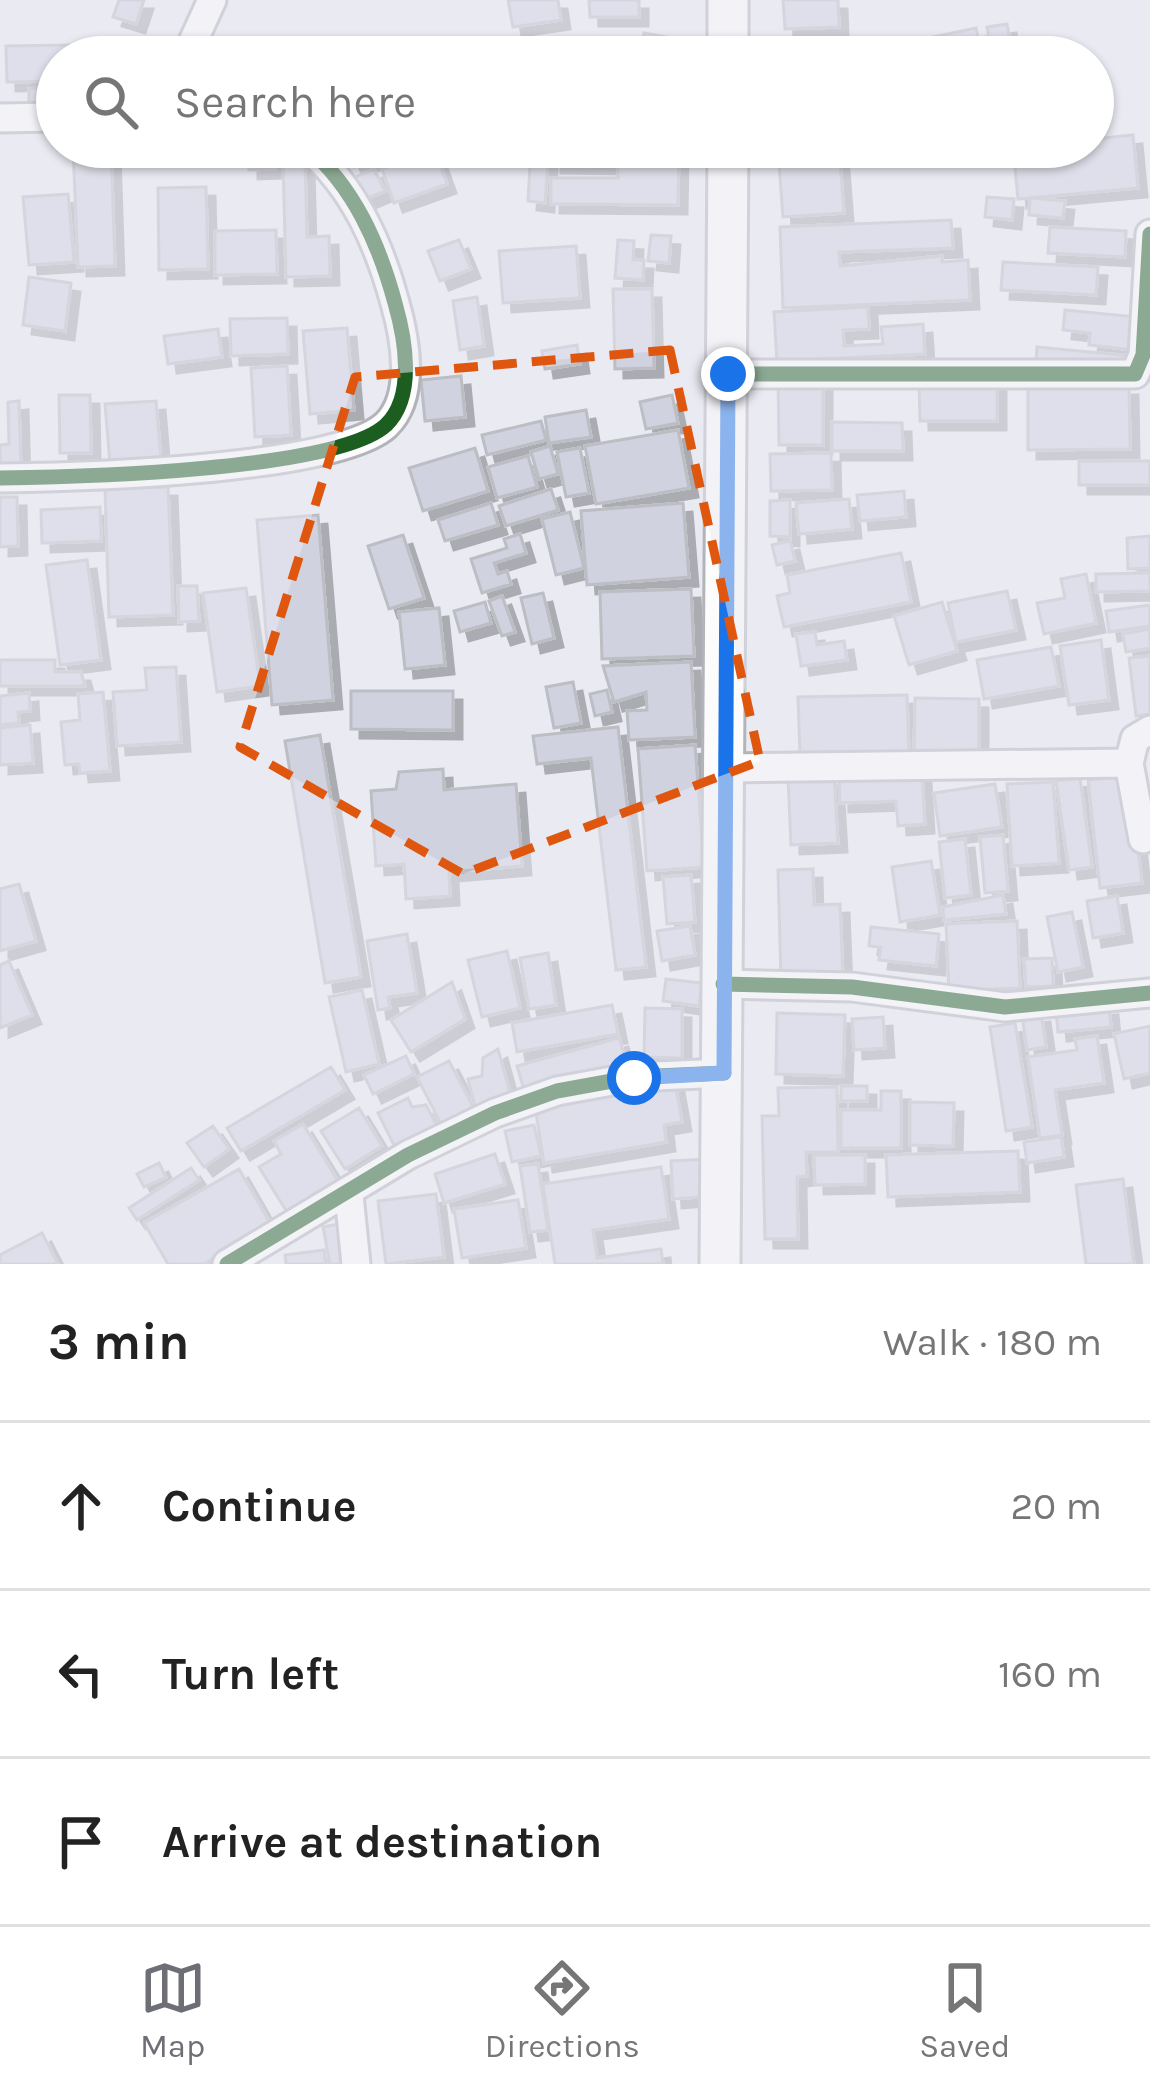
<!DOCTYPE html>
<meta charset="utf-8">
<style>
body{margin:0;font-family:Karla,sans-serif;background:#f2f2f2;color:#222}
.stop{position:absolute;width:36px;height:36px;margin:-27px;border:9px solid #1a73e8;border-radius:50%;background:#fff}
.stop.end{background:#1a73e8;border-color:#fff;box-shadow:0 3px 12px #0008}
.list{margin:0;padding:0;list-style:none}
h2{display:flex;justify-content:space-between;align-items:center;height:156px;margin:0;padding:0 48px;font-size:51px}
h2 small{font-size:39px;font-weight:400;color:#767676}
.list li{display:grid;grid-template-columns:78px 1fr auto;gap:36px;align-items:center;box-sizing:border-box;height:168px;padding:0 48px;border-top:3px solid #e0e0e0}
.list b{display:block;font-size:45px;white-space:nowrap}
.list em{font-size:39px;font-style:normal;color:#767676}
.icon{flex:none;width:66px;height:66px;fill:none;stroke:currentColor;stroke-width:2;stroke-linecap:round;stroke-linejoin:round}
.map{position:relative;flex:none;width:1150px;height:1264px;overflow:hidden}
.search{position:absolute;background:#fff;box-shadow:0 3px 9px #0004;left:36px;right:36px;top:36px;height:132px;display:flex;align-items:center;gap:30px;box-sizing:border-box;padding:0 42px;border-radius:66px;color:#767676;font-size:45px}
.sheet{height:660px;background:#fff}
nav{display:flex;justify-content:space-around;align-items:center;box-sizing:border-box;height:168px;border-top:3px solid #e0e0e0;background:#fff;font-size:33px;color:#767676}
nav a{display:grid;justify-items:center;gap:6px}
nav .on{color:#6e6f76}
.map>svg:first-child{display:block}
</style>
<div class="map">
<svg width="1150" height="1264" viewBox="0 0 1150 1264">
<defs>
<filter id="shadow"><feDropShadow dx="9" dy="9" stdDeviation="0" flood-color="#0004"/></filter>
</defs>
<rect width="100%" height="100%" fill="#e9eaf2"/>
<!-- building -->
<path fill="#d0d2df" stroke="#bdbec4" stroke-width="3" filter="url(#shadow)" d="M 119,0 L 144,0 L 136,24 L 113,17 Z
M 508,0 L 558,0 L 561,20 L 513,27 Z
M 589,0 L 639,0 L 639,17 L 590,17 Z
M 783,0 L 838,0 L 839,27 L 785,29 Z
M 1007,24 L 1013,57 L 992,57 L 987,27 Z
M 976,28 L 982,55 L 892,57 L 890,46 Z
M 644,33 L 672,38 L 669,57 L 640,57 Z
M 776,42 L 817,42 L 817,57 L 776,57 Z
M 74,45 L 74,57 L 57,57 L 57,81 L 7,82 L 6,46 Z
M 57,87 L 57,107 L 29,109 L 29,89 Z
M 1133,135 L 1138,188 L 1018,199 L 1013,147 L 1093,147 L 1093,139 Z
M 73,147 L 111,147 L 115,266 L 78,267 Z
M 249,147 L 274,147 L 275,169 L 249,170 Z
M 346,147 L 410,147 L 354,167 Z
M 531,147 L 549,147 L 545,203 L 528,201 Z
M 552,147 L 679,147 L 678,205 L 551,204 L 551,178 L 618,178 L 618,165 L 552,164 Z
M 839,149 L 844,213 L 783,217 L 778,152 Z
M 435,150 L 447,184 L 394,203 L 382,169 Z
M 305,162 L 307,237 L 329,236 L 330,276 L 286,277 L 283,163 Z
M 374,169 L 385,191 L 366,199 L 355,177 Z
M 206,187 L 208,269 L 159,270 L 158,188 Z
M 68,194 L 74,262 L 29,265 L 23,197 Z
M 987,197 L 1014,199 L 1012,220 L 985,217 Z
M 1030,198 L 1065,201 L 1063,218 L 1029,215 Z
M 951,220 L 953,248 L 839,252 L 840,266 L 942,256 L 942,262 L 968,260 L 970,300 L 783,308 L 780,227 Z
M 1050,227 L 1126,231 L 1125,257 L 1048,253 Z
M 276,230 L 277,274 L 215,275 L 215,231 Z
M 651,235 L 671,236 L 669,263 L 648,261 Z
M 459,240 L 471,269 L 440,281 L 428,251 Z
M 618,240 L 634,241 L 633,260 L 644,260 L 643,280 L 615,278 Z
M 576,246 L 580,298 L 503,303 L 499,251 Z
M 1003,262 L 1098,267 L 1096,295 L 1001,290 Z
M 29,277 L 71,283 L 65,331 L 23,325 Z
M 613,289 L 652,289 L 654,368 L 615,369 Z
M 477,297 L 484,346 L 460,350 L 453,301 Z
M 868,307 L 869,329 L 843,330 L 844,346 L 883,344 L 881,327 L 923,324 L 925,354 L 777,361 L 774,312 Z
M 1065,310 L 1137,317 L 1134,350 L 1089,345 L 1090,333 L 1063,330 Z
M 287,318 L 288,354 L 231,356 L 230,319 Z
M 347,328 L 354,410 L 310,414 L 303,331 Z
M 218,329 L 222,357 L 168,364 L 164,336 Z
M 577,345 L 580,364 L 545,369 L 542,351 Z
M 1037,347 L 1132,356 L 1130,370 L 1036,362 Z
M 287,366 L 291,435 L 255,437 L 251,368 Z
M 461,376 L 465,417 L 425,421 L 421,380 Z
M 778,377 L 823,377 L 823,445 L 779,445 Z
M 919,382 L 997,382 L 997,421 L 920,421 Z
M 1129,386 L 1130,449 L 1028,450 L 1028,387 Z
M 59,395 L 90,395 L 91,453 L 60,453 Z
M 672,395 L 678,423 L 646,429 L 640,402 Z
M 19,401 L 21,472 L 0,473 L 0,445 L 9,444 L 8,402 Z
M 156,401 L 161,460 L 110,464 L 105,404 Z
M 586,410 L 591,437 L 549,443 L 545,417 Z
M 541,421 L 546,440 L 487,455 L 482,435 Z
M 832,422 L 902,423 L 903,451 L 832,451 Z
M 678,430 L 689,488 L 596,504 L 585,446 Z
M 550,446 L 558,474 L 539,479 L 531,452 Z
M 475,448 L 488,491 L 423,511 L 409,468 Z
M 580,448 L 589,493 L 566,497 L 557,452 Z
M 831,453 L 832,490 L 771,491 L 770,454 Z
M 528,456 L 537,487 L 497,498 L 488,467 Z
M 1079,461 L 1150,461 L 1150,485 L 1079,485 Z
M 168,487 L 173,615 L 109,617 L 105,488 Z
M 551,489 L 558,510 L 506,526 L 499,506 Z
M 904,491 L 906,517 L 860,521 L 857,495 Z
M 0,497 L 17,497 L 18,546 L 0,547 Z
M 849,499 L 852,529 L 799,534 L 796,503 Z
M 790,500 L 790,537 L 770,536 L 770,501 Z
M 491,503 L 498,525 L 445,541 L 438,520 Z
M 683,503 L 689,577 L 587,585 L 581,511 Z
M 100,507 L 101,541 L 42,543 L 41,510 Z
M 570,512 L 584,568 L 556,575 L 542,519 Z
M 318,515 L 333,700 L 272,705 L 257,520 Z
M 520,534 L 526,553 L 494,563 L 498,574 L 507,571 L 511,584 L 482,593 L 471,559 L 507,548 L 504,539 Z
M 403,535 L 424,598 L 389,609 L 368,546 Z
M 1150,536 L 1150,568 L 1128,569 L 1127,538 Z
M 790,541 L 795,561 L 777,565 L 772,545 Z
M 901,553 L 911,602 L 784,627 L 777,596 L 790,593 L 787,575 Z
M 87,560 L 101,660 L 60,665 L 46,565 Z
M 1150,573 L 1150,591 L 1096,592 L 1096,574 Z
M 1086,574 L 1096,623 L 1044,634 L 1037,603 L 1065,598 L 1061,579 Z
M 178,586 L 197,586 L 199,621 L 179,622 Z
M 246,588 L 260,686 L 217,692 L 203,593 Z
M 691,589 L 694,656 L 602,659 L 600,592 Z
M 1007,591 L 1016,630 L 956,642 L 948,603 Z
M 543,593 L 554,638 L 532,644 L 521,598 Z
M 502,596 L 515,632 L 502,636 L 489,601 Z
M 485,602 L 491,623 L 460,632 L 454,611 Z
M 942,602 L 957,651 L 909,665 L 894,616 Z
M 1150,605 L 1150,626 L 1109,632 L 1106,611 Z
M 439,608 L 445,665 L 405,669 L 399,612 Z
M 1150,629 L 1150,648 L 1126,652 L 1123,634 Z
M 815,632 L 817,645 L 844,641 L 847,660 L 801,666 L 796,634 Z
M 1101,640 L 1109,700 L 1069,705 L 1060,646 Z
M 1051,647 L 1059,686 L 984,699 L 977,660 Z
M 1150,656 L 1150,714 L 1136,716 L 1129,658 Z
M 0,660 L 55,660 L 55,672 L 81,672 L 85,686 L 0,686 Z
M 691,662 L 695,737 L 629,740 L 627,711 L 647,710 L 646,692 L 614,702 L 603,666 Z
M 176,667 L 181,742 L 117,746 L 113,692 L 147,690 L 145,668 Z
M 573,682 L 581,723 L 554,728 L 546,687 Z
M 607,690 L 612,712 L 595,716 L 590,694 Z
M 351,691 L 453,691 L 453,730 L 351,729 Z
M 103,692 L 110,771 L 80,773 L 79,764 L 65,765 L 61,722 L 80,720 L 78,694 Z
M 29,693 L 30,711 L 18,712 L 19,723 L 0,725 L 0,696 Z
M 907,695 L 909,752 L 800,754 L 798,697 Z
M 915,698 L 979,699 L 979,757 L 914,756 Z
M 30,725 L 33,763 L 0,765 L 0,728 Z
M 618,727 L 646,967 L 616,970 L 591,758 L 537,764 L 533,736 Z
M 320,735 L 361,977 L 325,983 L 285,741 Z
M 695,745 L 704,867 L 647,871 L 638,749 Z
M 443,769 L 444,790 L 516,784 L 522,866 L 449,872 L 450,896 L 406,899 L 404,864 L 376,866 L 371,791 L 396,789 L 399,772 Z
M 922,773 L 925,824 L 898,826 L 896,801 L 840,803 L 839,776 Z
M 834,776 L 838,843 L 791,845 L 788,778 Z
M 1129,776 L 1142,883 L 1100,888 L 1088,780 Z
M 1080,778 L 1092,867 L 1069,870 L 1056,781 Z
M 1053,782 L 1059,863 L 1012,866 L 1007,784 Z
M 995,784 L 1002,827 L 940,836 L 934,793 Z
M 1003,835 L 1008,891 L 985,893 L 980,837 Z
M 965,839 L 971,895 L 945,898 L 939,842 Z
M 931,861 L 940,915 L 900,922 L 892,867 Z
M 813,869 L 814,905 L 840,904 L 843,978 L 781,980 L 778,870 Z
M 691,875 L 695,922 L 667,924 L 663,877 Z
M 19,884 L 36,941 L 0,951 L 0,889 Z
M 1003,895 L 1006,914 L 944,920 L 943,907 Z
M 1117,896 L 1123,933 L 1093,938 L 1087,901 Z
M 1072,912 L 1083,967 L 1058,972 L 1047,917 Z
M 1017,921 L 1020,988 L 949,991 L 946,924 Z
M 690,926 L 695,955 L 662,961 L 657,931 Z
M 871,927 L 939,934 L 936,966 L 879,960 L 881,947 L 869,946 Z
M 407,934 L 417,993 L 388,997 L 390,1008 L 378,1010 L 367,941 Z
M 507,951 L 520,1008 L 482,1017 L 468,960 Z
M 548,953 L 556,1005 L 529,1009 L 520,958 Z
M 1052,958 L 1053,986 L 1026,987 L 1024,959 Z
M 9,961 L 32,1015 L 0,1028 L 0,965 Z
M 666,979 L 702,983 L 699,1006 L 663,1001 Z
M 452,982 L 465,1019 L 411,1052 L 391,1020 Z
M 362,990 L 379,1064 L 346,1072 L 329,997 Z
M 612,1005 L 618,1034 L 517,1052 L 512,1023 Z
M 1109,1006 L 1111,1027 L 1058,1032 L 1056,1011 Z
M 645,1008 L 682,1009 L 682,1058 L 644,1057 Z
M 777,1013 L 845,1015 L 843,1076 L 776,1074 Z
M 1041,1013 L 1046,1047 L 1027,1050 L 1022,1015 Z
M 883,1017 L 885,1048 L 854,1050 L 852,1019 Z
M 1015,1023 L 1032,1127 L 1006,1131 L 990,1027 Z
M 1150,1026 L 1150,1073 L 1124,1079 L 1114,1034 Z
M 1097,1036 L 1104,1083 L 1055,1090 L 1062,1135 L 1040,1138 L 1028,1057 L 1077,1050 L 1075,1039 Z
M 619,1038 L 627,1064 L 525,1093 L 517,1066 Z
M 498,1049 L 513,1104 L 477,1114 L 468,1079 L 482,1076 L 483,1058 Z
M 406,1056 L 414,1074 L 373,1094 L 364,1075 Z
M 449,1061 L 473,1107 L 441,1124 L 417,1077 Z
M 331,1067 L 345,1090 L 241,1151 L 227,1128 Z
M 675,1083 L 682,1122 L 664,1125 L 666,1142 L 544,1163 L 535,1107 Z
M 841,1086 L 867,1086 L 867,1101 L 841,1101 Z
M 837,1087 L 838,1152 L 806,1152 L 807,1176 L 797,1177 L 798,1239 L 765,1239 L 762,1116 L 779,1116 L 778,1088 Z
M 881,1091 L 901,1091 L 901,1148 L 841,1148 L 841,1110 L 881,1110 Z
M 408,1098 L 412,1107 L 426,1105 L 438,1128 L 396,1149 L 378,1113 Z
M 910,1102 L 954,1103 L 953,1146 L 910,1145 Z
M 359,1108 L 382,1146 L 345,1169 L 321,1131 Z
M 303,1124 L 338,1181 L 287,1212 L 259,1167 L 281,1154 L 274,1141 Z
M 534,1125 L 541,1156 L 512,1162 L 505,1131 Z
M 213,1126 L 229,1149 L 204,1167 L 187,1143 Z
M 1061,1137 L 1064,1157 L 1027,1163 L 1024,1142 Z
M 1018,1151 L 1020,1192 L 888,1197 L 886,1155 Z
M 495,1154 L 505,1184 L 444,1203 L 435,1174 Z
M 814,1155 L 865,1155 L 865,1184 L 815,1185 Z
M 708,1159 L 711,1196 L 673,1199 L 671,1161 Z
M 159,1163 L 166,1177 L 144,1187 L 137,1174 Z
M 538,1164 L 548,1230 L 530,1232 L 520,1166 Z
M 661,1167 L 669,1219 L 593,1230 L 597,1258 L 661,1249 L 663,1264 L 555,1264 L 543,1184 Z
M 191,1168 L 199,1180 L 137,1220 L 129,1208 Z
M 239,1169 L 271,1225 L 204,1264 L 168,1264 L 144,1223 Z
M 1123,1179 L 1134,1264 L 1086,1264 L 1076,1185 Z
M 436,1194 L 444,1257 L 386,1264 L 378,1201 Z
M 518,1200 L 526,1248 L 462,1258 L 454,1209 Z
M 339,1224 L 347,1264 L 330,1264 L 323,1227 Z
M 42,1233 L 58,1264 L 0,1264 L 0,1255 Z
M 324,1250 L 326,1264 L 286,1264 L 285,1255 Z"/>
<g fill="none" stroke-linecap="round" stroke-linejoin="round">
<defs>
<path id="street" d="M 186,57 L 212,0
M 0,118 L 57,117
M 728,374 L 1135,374 L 1143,355 L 1150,234
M 0,478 C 74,477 336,471 386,425 C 416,396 405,338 395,303 C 379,244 354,187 307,147
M 724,768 L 1129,763
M 1143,839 L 1129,763 L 1135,739 L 1150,730
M 723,984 L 852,987 L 1005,1007 L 1150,993
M 349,1195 L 356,1264
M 227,1264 L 408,1155 L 495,1113 L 557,1091 L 634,1077 L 724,1073"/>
<path id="secondary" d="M 728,57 L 728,0
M 720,1264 L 728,147"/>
</defs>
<!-- street casing -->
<use href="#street" stroke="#b3b4ba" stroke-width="33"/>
<!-- secondary casing -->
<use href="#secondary" stroke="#b3b4ba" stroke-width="45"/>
<!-- street -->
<use href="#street" stroke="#fcfcfd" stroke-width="27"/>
<!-- secondary -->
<use href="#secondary" stroke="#fcfcfd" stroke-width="39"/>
<defs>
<path id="cycleway" d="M 728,374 L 1135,374 L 1143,355 L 1150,234
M 0,478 C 74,477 336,471 386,425 C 416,396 405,338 395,303 C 379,244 354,187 307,147
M 723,984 L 852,987 L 1005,1007 L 1150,993
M 227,1264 L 408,1155 L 495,1113 L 557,1091 L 634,1077 L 724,1073"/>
</defs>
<!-- cycleway casing -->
<use href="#cycleway" stroke="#fff" stroke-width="22"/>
<!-- cycleway -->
<use href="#cycleway" stroke="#1b5e20" stroke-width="15"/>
</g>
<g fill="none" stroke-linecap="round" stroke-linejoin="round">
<!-- route -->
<path stroke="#1a73e8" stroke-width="15" d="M 634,1078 L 724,1073 L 728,374"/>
</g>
<!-- marked area -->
<path d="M0 0H1150V1264H0ZM 670,350 L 760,761 L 463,874 L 240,747 L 355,377 Z" fill="#e9eaf2" fill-opacity=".55" fill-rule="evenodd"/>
<path fill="none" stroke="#df570e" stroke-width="9" stroke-dasharray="24 15" stroke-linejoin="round" d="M 670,350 L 760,761 L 463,874 L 240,747 L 355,377 Z"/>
</svg>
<div class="stop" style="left:634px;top:1078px"></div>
<div class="stop end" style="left:728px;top:374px"></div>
<div class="search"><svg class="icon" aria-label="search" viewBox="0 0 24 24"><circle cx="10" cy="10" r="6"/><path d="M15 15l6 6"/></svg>Search here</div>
</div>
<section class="sheet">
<h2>3 min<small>Walk · 180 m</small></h2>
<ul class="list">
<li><svg class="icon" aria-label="ahead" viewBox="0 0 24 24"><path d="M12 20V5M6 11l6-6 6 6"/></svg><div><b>Continue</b></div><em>20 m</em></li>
<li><svg class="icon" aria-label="left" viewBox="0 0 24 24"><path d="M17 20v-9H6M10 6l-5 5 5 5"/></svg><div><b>Turn left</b></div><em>160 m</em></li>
<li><svg class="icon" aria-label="arrive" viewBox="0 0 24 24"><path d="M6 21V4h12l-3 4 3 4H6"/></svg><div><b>Arrive at destination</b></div></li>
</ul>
</section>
<nav>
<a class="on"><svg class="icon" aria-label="map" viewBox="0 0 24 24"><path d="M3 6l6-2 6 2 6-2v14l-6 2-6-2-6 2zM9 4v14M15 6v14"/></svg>Map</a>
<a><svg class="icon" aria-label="directions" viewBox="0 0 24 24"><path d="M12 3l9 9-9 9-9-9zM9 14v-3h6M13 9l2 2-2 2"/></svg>Directions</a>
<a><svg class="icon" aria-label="saved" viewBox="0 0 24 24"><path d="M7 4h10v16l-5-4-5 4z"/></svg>Saved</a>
</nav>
